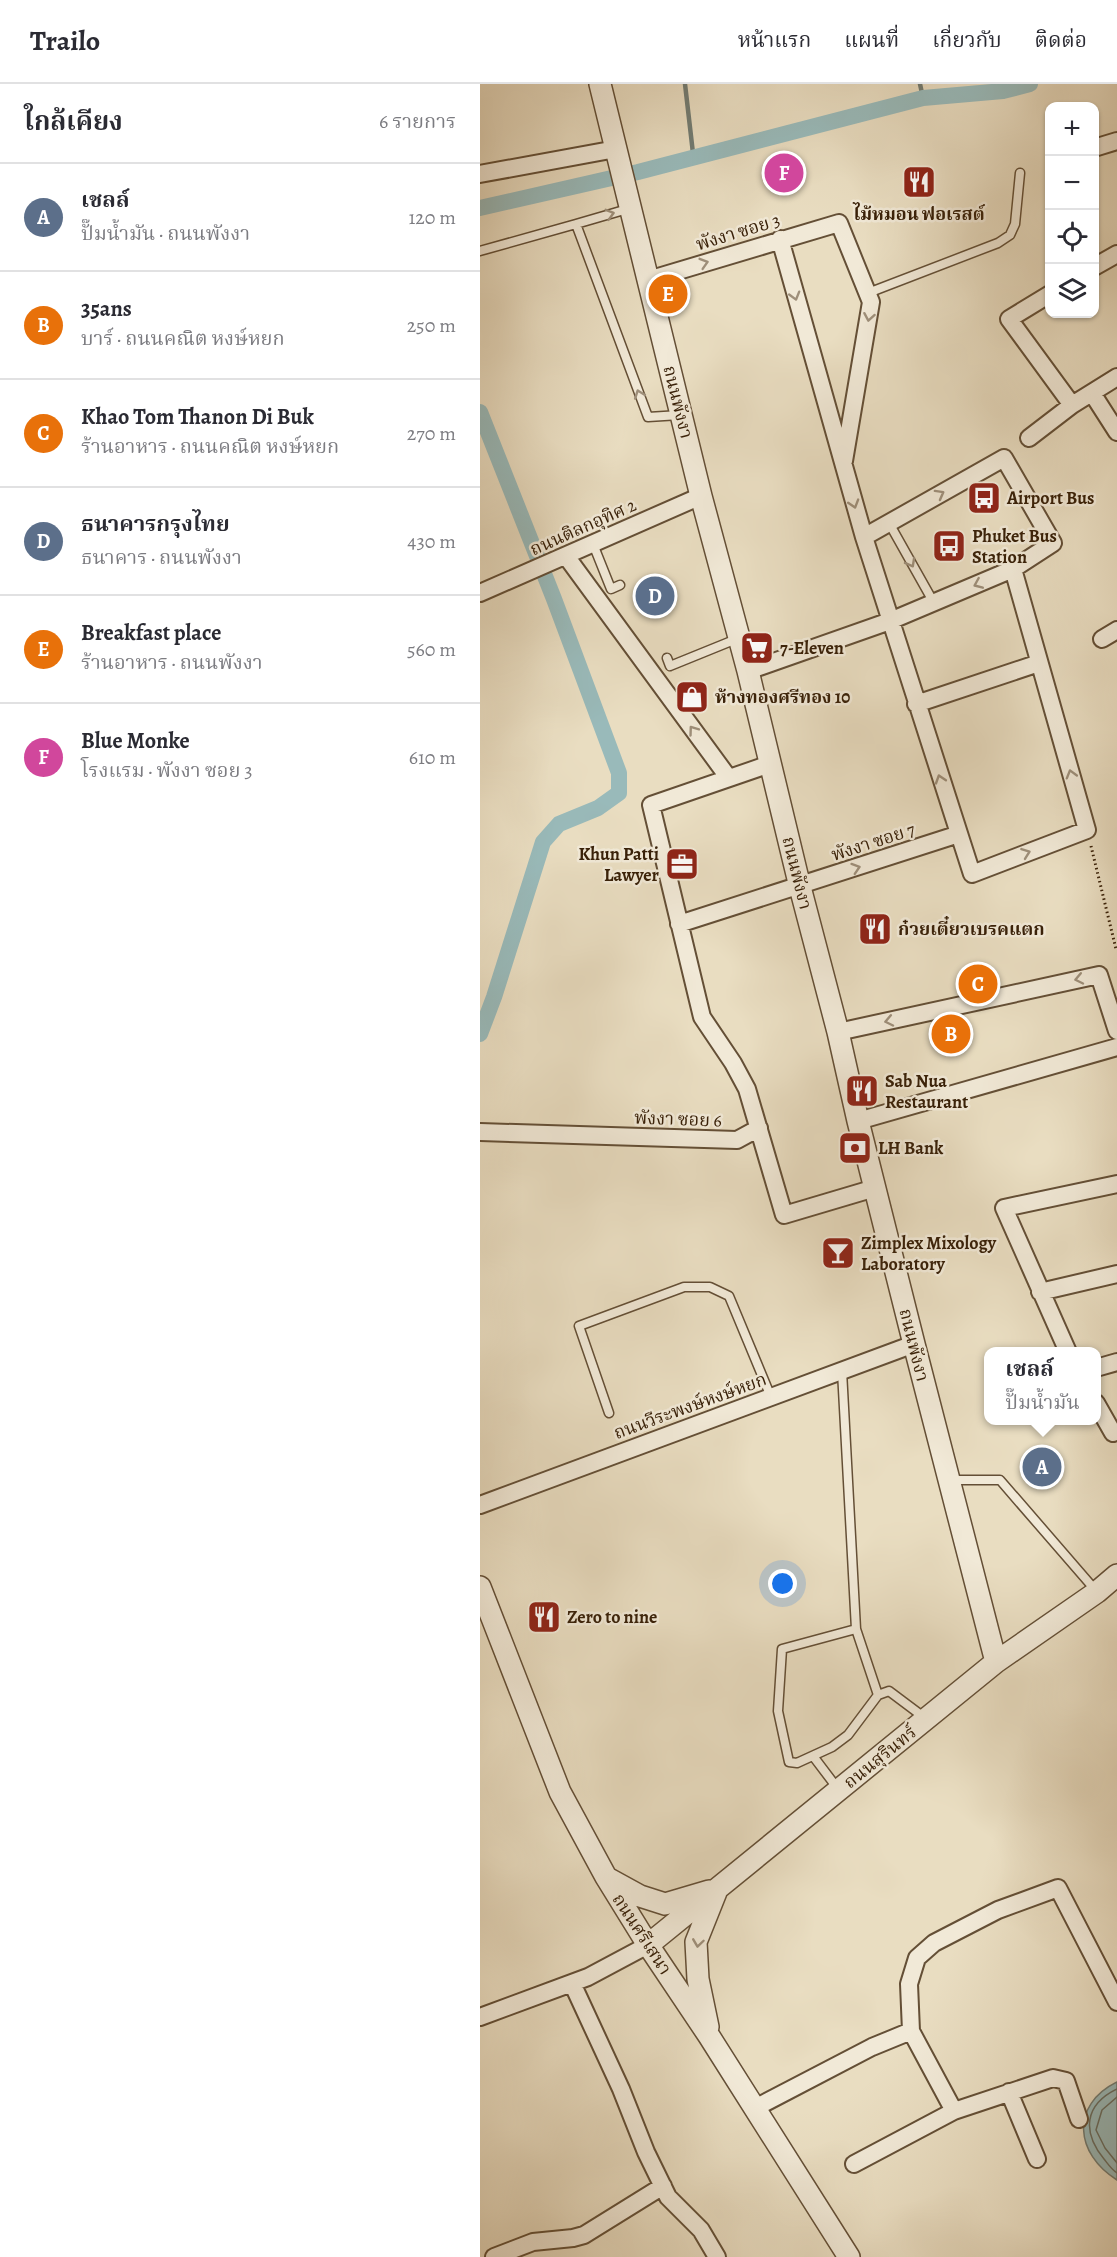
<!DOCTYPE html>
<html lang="th">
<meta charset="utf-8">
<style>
body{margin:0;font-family:Alegreya,"Noto Serif Thai",serif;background:#f2f2f3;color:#2b2b33}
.controls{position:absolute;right:18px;top:18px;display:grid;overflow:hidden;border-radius:12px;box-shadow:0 2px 4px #0004}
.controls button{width:54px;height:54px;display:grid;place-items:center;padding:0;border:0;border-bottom:2px solid #e1e1e2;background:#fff;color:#2b2b33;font:30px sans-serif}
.you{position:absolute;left:303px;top:1500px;width:21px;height:21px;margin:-15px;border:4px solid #fff;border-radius:50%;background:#1a73e8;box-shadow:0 0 0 9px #1a73e833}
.badge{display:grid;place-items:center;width:39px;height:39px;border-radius:50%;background:#8f2418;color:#fff;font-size:20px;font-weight:700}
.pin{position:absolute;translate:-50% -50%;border:3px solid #fff;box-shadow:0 2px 6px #0006}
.popup{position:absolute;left:504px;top:1263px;width:117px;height:78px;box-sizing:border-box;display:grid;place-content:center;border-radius:12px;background:#fff;filter:drop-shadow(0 2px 4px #0005);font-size:20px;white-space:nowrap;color:#7c7c81}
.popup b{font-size:22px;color:#2b2b33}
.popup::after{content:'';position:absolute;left:50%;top:100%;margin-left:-12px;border:12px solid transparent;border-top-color:#fff}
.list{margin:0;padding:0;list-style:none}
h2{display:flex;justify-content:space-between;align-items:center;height:78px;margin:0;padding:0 24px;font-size:26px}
h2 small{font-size:20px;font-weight:400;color:#7c7c81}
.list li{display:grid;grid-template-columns:39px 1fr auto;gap:18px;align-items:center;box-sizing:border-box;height:108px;padding:0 24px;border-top:2px solid #e1e1e2}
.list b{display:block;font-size:22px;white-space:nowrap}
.list p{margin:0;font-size:20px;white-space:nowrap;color:#7c7c81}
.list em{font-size:20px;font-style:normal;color:#7c7c81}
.icon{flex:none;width:33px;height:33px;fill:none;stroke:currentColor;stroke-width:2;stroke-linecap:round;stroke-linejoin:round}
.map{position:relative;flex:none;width:637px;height:2173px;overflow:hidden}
header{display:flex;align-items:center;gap:36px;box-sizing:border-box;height:84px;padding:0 30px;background:#fff;border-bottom:2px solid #e1e1e2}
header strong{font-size:28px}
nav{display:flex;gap:33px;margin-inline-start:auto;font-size:21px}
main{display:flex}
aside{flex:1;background:#fff}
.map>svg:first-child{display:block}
</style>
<header>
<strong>Trailo</strong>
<nav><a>หน้าแรก</a><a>แผนที่</a><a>เกี่ยวกับ</a><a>ติดต่อ</a></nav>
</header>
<main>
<aside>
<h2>ใกล้เคียง<small>6 รายการ</small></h2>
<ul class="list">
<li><span class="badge" style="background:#5c6f8a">A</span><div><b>เชลล์</b><p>ปั๊มน้ำมัน · ถนนพังงา</p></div><em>120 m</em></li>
<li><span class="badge" style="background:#e8710a">B</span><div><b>35ans</b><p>บาร์ · ถนนคณิต หงษ์หยก</p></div><em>250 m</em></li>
<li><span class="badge" style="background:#e8710a">C</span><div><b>Khao Tom Thanon Di Buk</b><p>ร้านอาหาร · ถนนคณิต หงษ์หยก</p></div><em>270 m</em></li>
<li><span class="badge" style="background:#5c6f8a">D</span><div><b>ธนาคารกรุงไทย</b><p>ธนาคาร · ถนนพังงา</p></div><em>430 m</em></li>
<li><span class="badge" style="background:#e8710a">E</span><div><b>Breakfast place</b><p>ร้านอาหาร · ถนนพังงา</p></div><em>560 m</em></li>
<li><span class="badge" style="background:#d1479c">F</span><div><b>Blue Monke</b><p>โรงแรม · พังงา ซอย 3</p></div><em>610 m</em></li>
</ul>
</aside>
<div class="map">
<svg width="637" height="2173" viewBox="0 0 637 2173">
<rect width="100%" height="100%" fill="#e9ddc1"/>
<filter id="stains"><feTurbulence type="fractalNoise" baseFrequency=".00333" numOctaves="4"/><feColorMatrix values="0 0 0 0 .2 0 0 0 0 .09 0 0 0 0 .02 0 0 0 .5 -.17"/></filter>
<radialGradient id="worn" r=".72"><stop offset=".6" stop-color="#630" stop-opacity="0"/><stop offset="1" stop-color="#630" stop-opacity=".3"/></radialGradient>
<!-- water -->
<path fill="#99baba" stroke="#727c73" stroke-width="1.5" d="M 637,1998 L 637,2096 C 595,2070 590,2021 637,1998 Z"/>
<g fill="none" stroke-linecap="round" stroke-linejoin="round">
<!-- shore -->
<path stroke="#686d61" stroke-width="1.5" d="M 637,2005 C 604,2021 602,2048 624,2075 C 628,2080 631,2085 637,2089
M 637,2013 L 622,2026 L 616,2046 L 625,2064 L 637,2079"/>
<!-- stream -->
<path stroke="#727c73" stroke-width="4.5" d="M 205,0 L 214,78
M 440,0 L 443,14"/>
<!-- canal -->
<path stroke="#99baba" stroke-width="16" d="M 0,124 L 158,88 L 443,14 L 523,7 L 550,0
M 0,328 L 74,515 L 139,689 L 139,709 L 118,724 L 79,740 L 63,758 L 14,913 L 0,950"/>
<defs>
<path id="service" d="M 151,124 L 96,140 L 168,333 L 200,331
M 0,167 L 96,140
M 388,209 L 518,159 L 530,151 L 535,140 L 540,89
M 409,439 L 454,519
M 113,460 L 131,505 L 140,501
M 187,574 L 190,582 L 259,554
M 362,1287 L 376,1545 L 302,1565 L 298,1627 L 309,1678 L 317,1679 L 352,1663 L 368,1651 L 398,1611 L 409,1607 L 445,1634
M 129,1329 L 99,1242 L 204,1203 L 230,1203 L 249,1212 L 291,1313
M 469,1396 L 520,1396 L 617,1508
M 376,1545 L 398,1611
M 333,1672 L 358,1705"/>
<path id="minor" d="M 614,64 L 637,57
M 0,90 L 136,65
M 300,155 L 384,453 L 492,790 L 607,746 L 533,485
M 614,183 L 637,170
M 168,196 L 359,139 L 391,218 L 364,377
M 570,210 L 529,235 L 592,321
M 612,309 L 637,348
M 549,354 L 592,321 L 637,293
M 86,472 L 248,693
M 0,509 L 221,412
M 622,555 L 637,546
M 268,587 L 410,537 L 533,485 L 573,459 L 524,374 L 384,453
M 436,620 L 559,579
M 290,680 L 171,721 L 222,933 L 253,979 L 267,1005 L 304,1131 L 395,1104
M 199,840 L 479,750
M 358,948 L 619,891 L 637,947
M 378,1037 L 637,963
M 0,1048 L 257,1056 L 279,1044
M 560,1208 L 637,1190
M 588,1268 L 524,1124 L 637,1100
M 616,1284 L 637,1278
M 616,1319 L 633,1349
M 0,1421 L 434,1260
M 92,1899 L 141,2005 L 166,2068 L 188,2113 L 221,2146 L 237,2173
M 0,1933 L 108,1893 L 168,1861
M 529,2008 L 557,2075
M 275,2024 L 392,1963 L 431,1947
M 599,2035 L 586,1997 L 573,1994 L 474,2027 L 431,1947 L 429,1900 L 437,1874 L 454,1859 L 518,1826 L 578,1804 L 637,1918
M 374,2080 L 474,2027
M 14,2173 L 53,2158 L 93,2154 L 104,2151 L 183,2102"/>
<path id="tertiary" d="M 120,0 L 221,412 L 268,587 L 320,803 L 358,948 L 378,1037 L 434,1260 L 516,1578
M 0,1503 L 80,1708 L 126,1793 L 168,1861 L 229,1952 L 369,2173
M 129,1795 L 160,1812 L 185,1820 L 229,1807
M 168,1861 L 516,1578 L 617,1508 L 637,1491
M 228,1943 L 218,1895 L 216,1858 L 236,1808"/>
</defs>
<!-- service casing -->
<use href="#service" stroke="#644f36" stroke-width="11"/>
<!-- minor casing -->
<use href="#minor" stroke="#644f36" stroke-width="20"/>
<!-- tertiary casing -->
<use href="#tertiary" stroke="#644f36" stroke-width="24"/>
<!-- path -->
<path stroke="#382008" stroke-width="3" stroke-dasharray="1.5 3" stroke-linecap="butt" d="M 611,762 L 636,865"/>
<!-- service -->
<use href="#service" stroke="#f1e9d7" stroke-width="8"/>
<!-- minor -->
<use href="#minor" stroke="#f1e9d7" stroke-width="16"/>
<!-- tertiary -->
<use href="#tertiary" stroke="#f1e9d7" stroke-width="21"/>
</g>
<!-- one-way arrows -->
<defs><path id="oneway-chevron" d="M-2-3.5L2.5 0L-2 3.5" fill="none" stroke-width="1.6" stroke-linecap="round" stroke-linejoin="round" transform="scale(1.5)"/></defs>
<g stroke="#9e8f7a">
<use href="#oneway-chevron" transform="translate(130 130) rotate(-16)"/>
<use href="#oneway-chevron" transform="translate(224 179) rotate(-17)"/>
<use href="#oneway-chevron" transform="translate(315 212) rotate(74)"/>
<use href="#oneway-chevron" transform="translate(389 233) rotate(100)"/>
<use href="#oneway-chevron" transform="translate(159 310) rotate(-110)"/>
<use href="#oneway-chevron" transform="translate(460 410) rotate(-29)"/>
<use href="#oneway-chevron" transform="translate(374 420) rotate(73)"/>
<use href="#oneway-chevron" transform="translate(431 479) rotate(61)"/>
<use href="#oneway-chevron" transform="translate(498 500) rotate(157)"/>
<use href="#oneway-chevron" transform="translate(213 646) rotate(-126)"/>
<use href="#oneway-chevron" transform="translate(591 690) rotate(-106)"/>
<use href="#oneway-chevron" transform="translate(460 695) rotate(-108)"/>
<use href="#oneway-chevron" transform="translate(546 769) rotate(-20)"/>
<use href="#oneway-chevron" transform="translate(376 784) rotate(-18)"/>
<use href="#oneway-chevron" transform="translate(599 895) rotate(168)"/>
<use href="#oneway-chevron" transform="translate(409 937) rotate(168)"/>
<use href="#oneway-chevron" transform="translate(218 1859) rotate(98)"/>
</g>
<!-- icons -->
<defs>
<symbol id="restaurant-square" viewBox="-11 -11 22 22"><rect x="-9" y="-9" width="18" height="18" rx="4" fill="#8f2418" stroke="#f1e9d7"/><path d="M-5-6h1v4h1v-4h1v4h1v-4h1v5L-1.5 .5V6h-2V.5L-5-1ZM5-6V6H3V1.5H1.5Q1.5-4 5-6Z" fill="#fff"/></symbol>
<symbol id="bus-square" viewBox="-11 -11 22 22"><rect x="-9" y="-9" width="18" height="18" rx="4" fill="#8f2418" stroke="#f1e9d7"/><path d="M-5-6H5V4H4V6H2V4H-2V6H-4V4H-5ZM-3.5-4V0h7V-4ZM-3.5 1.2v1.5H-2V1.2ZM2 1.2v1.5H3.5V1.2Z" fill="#fff"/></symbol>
<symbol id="supermarket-square" viewBox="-11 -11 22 22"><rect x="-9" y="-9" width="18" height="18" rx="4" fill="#8f2418" stroke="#f1e9d7"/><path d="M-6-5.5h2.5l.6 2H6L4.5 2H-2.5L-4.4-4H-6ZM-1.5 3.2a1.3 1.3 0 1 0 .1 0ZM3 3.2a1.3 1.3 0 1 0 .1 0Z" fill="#fff"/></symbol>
<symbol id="shop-square" viewBox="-11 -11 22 22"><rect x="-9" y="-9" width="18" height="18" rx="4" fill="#8f2418" stroke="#f1e9d7"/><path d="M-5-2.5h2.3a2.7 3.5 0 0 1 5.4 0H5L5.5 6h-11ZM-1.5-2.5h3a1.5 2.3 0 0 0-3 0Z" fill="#fff"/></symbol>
<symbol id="office-square" viewBox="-11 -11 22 22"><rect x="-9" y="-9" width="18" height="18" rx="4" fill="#8f2418" stroke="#f1e9d7"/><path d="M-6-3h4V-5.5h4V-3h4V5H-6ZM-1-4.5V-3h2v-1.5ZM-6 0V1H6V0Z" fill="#fff"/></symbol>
<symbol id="bank-square" viewBox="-11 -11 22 22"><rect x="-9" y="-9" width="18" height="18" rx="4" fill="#8f2418" stroke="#f1e9d7"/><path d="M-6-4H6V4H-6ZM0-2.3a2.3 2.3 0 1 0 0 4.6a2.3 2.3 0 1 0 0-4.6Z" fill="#fff"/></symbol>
<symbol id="bar-square" viewBox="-11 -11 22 22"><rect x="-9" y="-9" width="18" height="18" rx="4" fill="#8f2418" stroke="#f1e9d7"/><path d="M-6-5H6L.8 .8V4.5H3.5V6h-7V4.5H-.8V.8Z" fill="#fff"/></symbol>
</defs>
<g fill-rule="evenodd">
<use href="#restaurant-square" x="420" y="79" width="38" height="38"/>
<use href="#bus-square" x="485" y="395" width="38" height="38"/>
<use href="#bus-square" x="450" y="443" width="38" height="38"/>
<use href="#supermarket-square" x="258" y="545" width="38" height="38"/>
<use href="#shop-square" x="193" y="594" width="38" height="38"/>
<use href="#office-square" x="183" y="761" width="38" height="38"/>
<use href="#restaurant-square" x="376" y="826" width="38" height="38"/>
<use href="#restaurant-square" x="363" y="988" width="38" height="38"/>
<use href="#bank-square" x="356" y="1045" width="38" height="38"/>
<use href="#bar-square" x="339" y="1150" width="38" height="38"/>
<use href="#restaurant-square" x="45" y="1514" width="38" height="38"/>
</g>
<g text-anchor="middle" stroke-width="5" stroke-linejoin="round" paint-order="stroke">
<!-- poi labels -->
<g font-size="18" font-weight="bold" fill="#382008" stroke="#f1e9d7" text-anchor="start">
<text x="439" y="136" text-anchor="middle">ไม้หมอน ฟอเรสต์</text>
<text x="527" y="420">Airport Bus</text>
<text x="492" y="458">Phuket Bus<tspan x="492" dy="21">Station</tspan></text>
<text x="300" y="570">7-Eleven</text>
<text x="235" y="619">ห้างทองศรีทอง 10</text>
<text x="179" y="776" text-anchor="end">Khun Patti<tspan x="179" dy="21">Lawyer</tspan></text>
<text x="418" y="851">ก๋วยเตี๋ยวเบรคแตก</text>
<text x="405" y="1003">Sab Nua<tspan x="405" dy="21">Restaurant</tspan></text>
<text x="398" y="1070">LH Bank</text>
<text x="381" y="1165">Zimplex Mixology<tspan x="381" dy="21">Laboratory</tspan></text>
<text x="87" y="1539">Zero to nine</text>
</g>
<!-- street labels -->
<g font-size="18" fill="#382008" stroke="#f1e9d7">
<text transform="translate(258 148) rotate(-17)" y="6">พังงา ซอย 3</text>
<text transform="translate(198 318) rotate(76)" y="6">ถนนพังงา</text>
<text transform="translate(103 443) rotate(-24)" y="6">ถนนติลกอุทิศ 2</text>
<text transform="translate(393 758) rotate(-18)" y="6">พังงา ซอย 7</text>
<text transform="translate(317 789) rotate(76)" y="6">ถนนพังงา</text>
<text transform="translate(198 1035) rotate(2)" y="6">พังงา ซอย 6</text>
<text transform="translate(434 1261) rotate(76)" y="6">ถนนพังงา</text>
<text transform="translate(210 1322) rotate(-20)" y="6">ถนนวีระพงษ์หงษ์หยก</text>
<text transform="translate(400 1673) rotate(-39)" y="6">ถนนสุรินทร์</text>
<text transform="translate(162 1850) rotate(57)" y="6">ถนนศรีเสนา</text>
</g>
</g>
<rect width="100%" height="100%" filter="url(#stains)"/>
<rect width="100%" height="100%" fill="url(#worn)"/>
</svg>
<div class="controls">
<button>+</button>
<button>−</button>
<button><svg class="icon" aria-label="locate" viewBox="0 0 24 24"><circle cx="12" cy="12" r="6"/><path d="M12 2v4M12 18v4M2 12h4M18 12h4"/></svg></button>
<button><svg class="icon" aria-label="layers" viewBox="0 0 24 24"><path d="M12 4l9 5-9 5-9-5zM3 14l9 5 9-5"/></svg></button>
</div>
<div class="you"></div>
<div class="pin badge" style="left:562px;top:1383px;background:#5c6f8a">A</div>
<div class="popup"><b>เชลล์</b>ปั๊มน้ำมัน</div>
<div class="pin badge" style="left:471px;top:950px;background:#e8710a">B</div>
<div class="pin badge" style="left:498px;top:900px;background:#e8710a">C</div>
<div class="pin badge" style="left:175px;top:512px;background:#5c6f8a">D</div>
<div class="pin badge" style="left:188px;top:210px;background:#e8710a">E</div>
<div class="pin badge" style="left:304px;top:89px;background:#d1479c">F</div>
</div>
</main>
